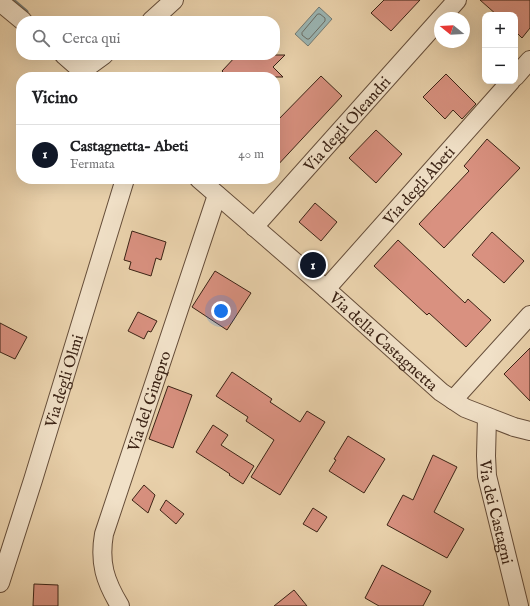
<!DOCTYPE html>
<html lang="it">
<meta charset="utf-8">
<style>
body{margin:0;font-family:"IM FELL English",serif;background:#f6f6f6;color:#202124}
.controls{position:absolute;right:12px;top:12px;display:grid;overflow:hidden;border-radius:8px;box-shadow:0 4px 16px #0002}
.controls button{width:36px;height:36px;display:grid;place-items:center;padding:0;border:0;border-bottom:1px solid #e0e0e0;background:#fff;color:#202124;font:20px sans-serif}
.compass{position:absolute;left:434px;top:12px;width:36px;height:36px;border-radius:50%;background:#fff;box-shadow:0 4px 16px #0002;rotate:288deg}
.you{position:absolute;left:221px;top:311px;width:14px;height:14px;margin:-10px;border:3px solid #fff;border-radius:50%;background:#1a73e8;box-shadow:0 0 0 6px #1a73e833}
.badge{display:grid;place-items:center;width:26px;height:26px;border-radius:50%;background:#111827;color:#fff;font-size:13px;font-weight:700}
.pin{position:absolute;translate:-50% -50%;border:2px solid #fff;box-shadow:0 1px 4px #0006}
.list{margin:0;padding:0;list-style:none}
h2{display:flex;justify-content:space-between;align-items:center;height:52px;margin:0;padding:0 16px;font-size:17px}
h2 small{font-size:13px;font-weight:400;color:#757577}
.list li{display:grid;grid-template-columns:26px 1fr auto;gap:12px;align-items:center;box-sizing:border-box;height:60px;padding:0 16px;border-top:1px solid #e0e0e0}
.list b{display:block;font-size:15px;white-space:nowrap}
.list p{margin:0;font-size:13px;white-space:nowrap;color:#757577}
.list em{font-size:13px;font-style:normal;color:#757577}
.icon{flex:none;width:22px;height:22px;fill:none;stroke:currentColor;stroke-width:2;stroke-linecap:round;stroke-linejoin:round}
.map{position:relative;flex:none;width:530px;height:606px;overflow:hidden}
.search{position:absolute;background:#fff;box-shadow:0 4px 16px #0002;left:16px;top:16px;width:264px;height:44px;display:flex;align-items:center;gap:10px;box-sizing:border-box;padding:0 14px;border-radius:16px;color:#757577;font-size:15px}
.panel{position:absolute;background:#fff;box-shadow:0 4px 16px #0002;left:16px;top:72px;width:264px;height:112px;border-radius:16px}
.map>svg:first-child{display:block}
</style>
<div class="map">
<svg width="530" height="606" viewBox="0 0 530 606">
<rect width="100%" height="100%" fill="#e9d1ab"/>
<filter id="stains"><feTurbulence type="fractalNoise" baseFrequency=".005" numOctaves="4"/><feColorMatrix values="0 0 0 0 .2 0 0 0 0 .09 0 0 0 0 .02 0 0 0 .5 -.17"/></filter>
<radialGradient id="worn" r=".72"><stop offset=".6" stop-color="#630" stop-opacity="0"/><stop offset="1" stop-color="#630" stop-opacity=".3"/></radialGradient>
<!-- water -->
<path fill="#9ab5b3" stroke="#747b74" d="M 319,7 L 332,19 L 308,46 L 295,34 Z"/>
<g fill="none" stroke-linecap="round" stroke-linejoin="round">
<!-- shore -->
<path stroke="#6a6c64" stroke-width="1" d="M 318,14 L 320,14 L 325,18 L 325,21 L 309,39 L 307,39 L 302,35 L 302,33 Z"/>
<!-- stream -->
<path stroke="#747b74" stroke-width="5" d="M 12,0 L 26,12"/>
</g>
<!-- building -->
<path fill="#d99180" stroke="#3b2315" d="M 384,0 L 420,0 L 391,31 L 371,13 Z
M 480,0 L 530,0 L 530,28 L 522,38 L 515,31 L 515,15 L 497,15 Z
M 237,55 L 285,55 L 273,67 L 283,77 L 228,77 L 222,71 Z
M 446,74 L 476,104 L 462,119 L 453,110 L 445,119 L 423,97 Z
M 321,76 L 342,96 L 275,168 L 275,123 Z
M 376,130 L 402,154 L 376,183 L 349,158 Z
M 487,139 L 520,168 L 444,248 L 419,224 L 469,171 L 464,166 Z
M 315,203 L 337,222 L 321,241 L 299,222 Z
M 132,231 L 166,242 L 161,260 L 156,258 L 151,276 L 129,269 L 131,262 L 124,260 Z
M 492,232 L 524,261 L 504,283 L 472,255 Z
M 398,240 L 465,303 L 468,299 L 491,320 L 466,347 L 429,313 L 427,315 L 374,266 Z
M 215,271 L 251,293 L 227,330 L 192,307 Z
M 138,312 L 157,321 L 151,332 L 148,331 L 144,339 L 128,331 Z
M 0,323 L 27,337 L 15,359 L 0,352 Z
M 530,348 L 530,401 L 504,374 Z
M 232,372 L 272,399 L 270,402 L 300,422 L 307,411 L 325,422 L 280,495 L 251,477 L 274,440 L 246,421 L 248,417 L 216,396 Z
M 168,386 L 192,395 L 173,448 L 149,439 Z
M 213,425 L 228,435 L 221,445 L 254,466 L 243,484 L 229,475 L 230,474 L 196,452 Z
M 348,436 L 385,459 L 364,493 L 329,471 L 336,460 L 334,459 Z
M 433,455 L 457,467 L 434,512 L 464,529 L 447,558 L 387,525 L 403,495 L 413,500 Z
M 144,485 L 155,495 L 148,513 L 132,500 Z
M 166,500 L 184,514 L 176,524 L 160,510 Z
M 313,508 L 327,517 L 317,532 L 303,524 Z
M 382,565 L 431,591 L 423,606 L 379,606 L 365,598 Z
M 34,584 L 58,585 L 58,606 L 33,606 Z
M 294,590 L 307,606 L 274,606 Z"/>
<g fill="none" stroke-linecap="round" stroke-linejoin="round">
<defs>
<g id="minor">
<path d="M 0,2 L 23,21"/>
<path d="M 441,18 L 457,0"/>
<path d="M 151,21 L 174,0"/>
<path d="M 64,55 L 89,77"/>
<path d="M 82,71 L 104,55"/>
<path d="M 515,77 L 530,60"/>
<path id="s1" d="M 199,179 L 326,289 L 441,392 L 465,408 L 514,427 L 530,431"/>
<path id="s2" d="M 254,227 L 440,19"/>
<path id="s3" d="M 326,289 L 511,81"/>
<path d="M 453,400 L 530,315"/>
<path id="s4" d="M 487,417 L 486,456 L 487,476 L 519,606"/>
<path id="s5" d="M 0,583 L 33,480 L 125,179"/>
<path id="s6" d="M 120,606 C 105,581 99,563 104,534 L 217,195"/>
</g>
</defs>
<!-- minor casing -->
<use href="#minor" stroke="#664e3a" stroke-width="20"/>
<!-- minor -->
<use href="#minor" stroke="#f1e1c8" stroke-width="18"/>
</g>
<g text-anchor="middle" stroke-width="3.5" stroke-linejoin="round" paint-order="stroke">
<!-- street labels -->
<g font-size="16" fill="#3b2315" stroke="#f1e1c8">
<text dy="6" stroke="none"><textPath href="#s2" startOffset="139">Via degli Oleandri</textPath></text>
<text dy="6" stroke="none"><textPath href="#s3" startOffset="139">Via degli Abeti</textPath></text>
<text dy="6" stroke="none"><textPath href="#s1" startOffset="246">Via della Castagnetta</textPath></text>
<text dy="6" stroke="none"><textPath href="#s5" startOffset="212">Via degli Olmi</textPath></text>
<text dy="6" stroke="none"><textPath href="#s6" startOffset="216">Via del Ginepro</textPath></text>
<text dy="6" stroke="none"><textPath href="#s4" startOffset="96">Via dei Castagni</textPath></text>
</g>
</g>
<rect width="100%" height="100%" filter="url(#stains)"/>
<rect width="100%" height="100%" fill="url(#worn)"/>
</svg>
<div class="controls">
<button>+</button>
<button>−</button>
</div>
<svg class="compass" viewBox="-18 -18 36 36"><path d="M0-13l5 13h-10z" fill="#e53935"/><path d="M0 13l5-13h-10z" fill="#757577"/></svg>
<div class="you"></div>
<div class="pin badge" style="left:313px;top:265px">1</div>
<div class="search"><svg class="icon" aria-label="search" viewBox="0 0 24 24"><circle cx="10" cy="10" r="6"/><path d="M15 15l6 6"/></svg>Cerca qui</div>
<section class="panel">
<h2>Vicino<small></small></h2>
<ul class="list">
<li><span class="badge">1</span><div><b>Castagnetta- Abeti</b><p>Fermata</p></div><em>40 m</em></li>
</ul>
</section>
</div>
